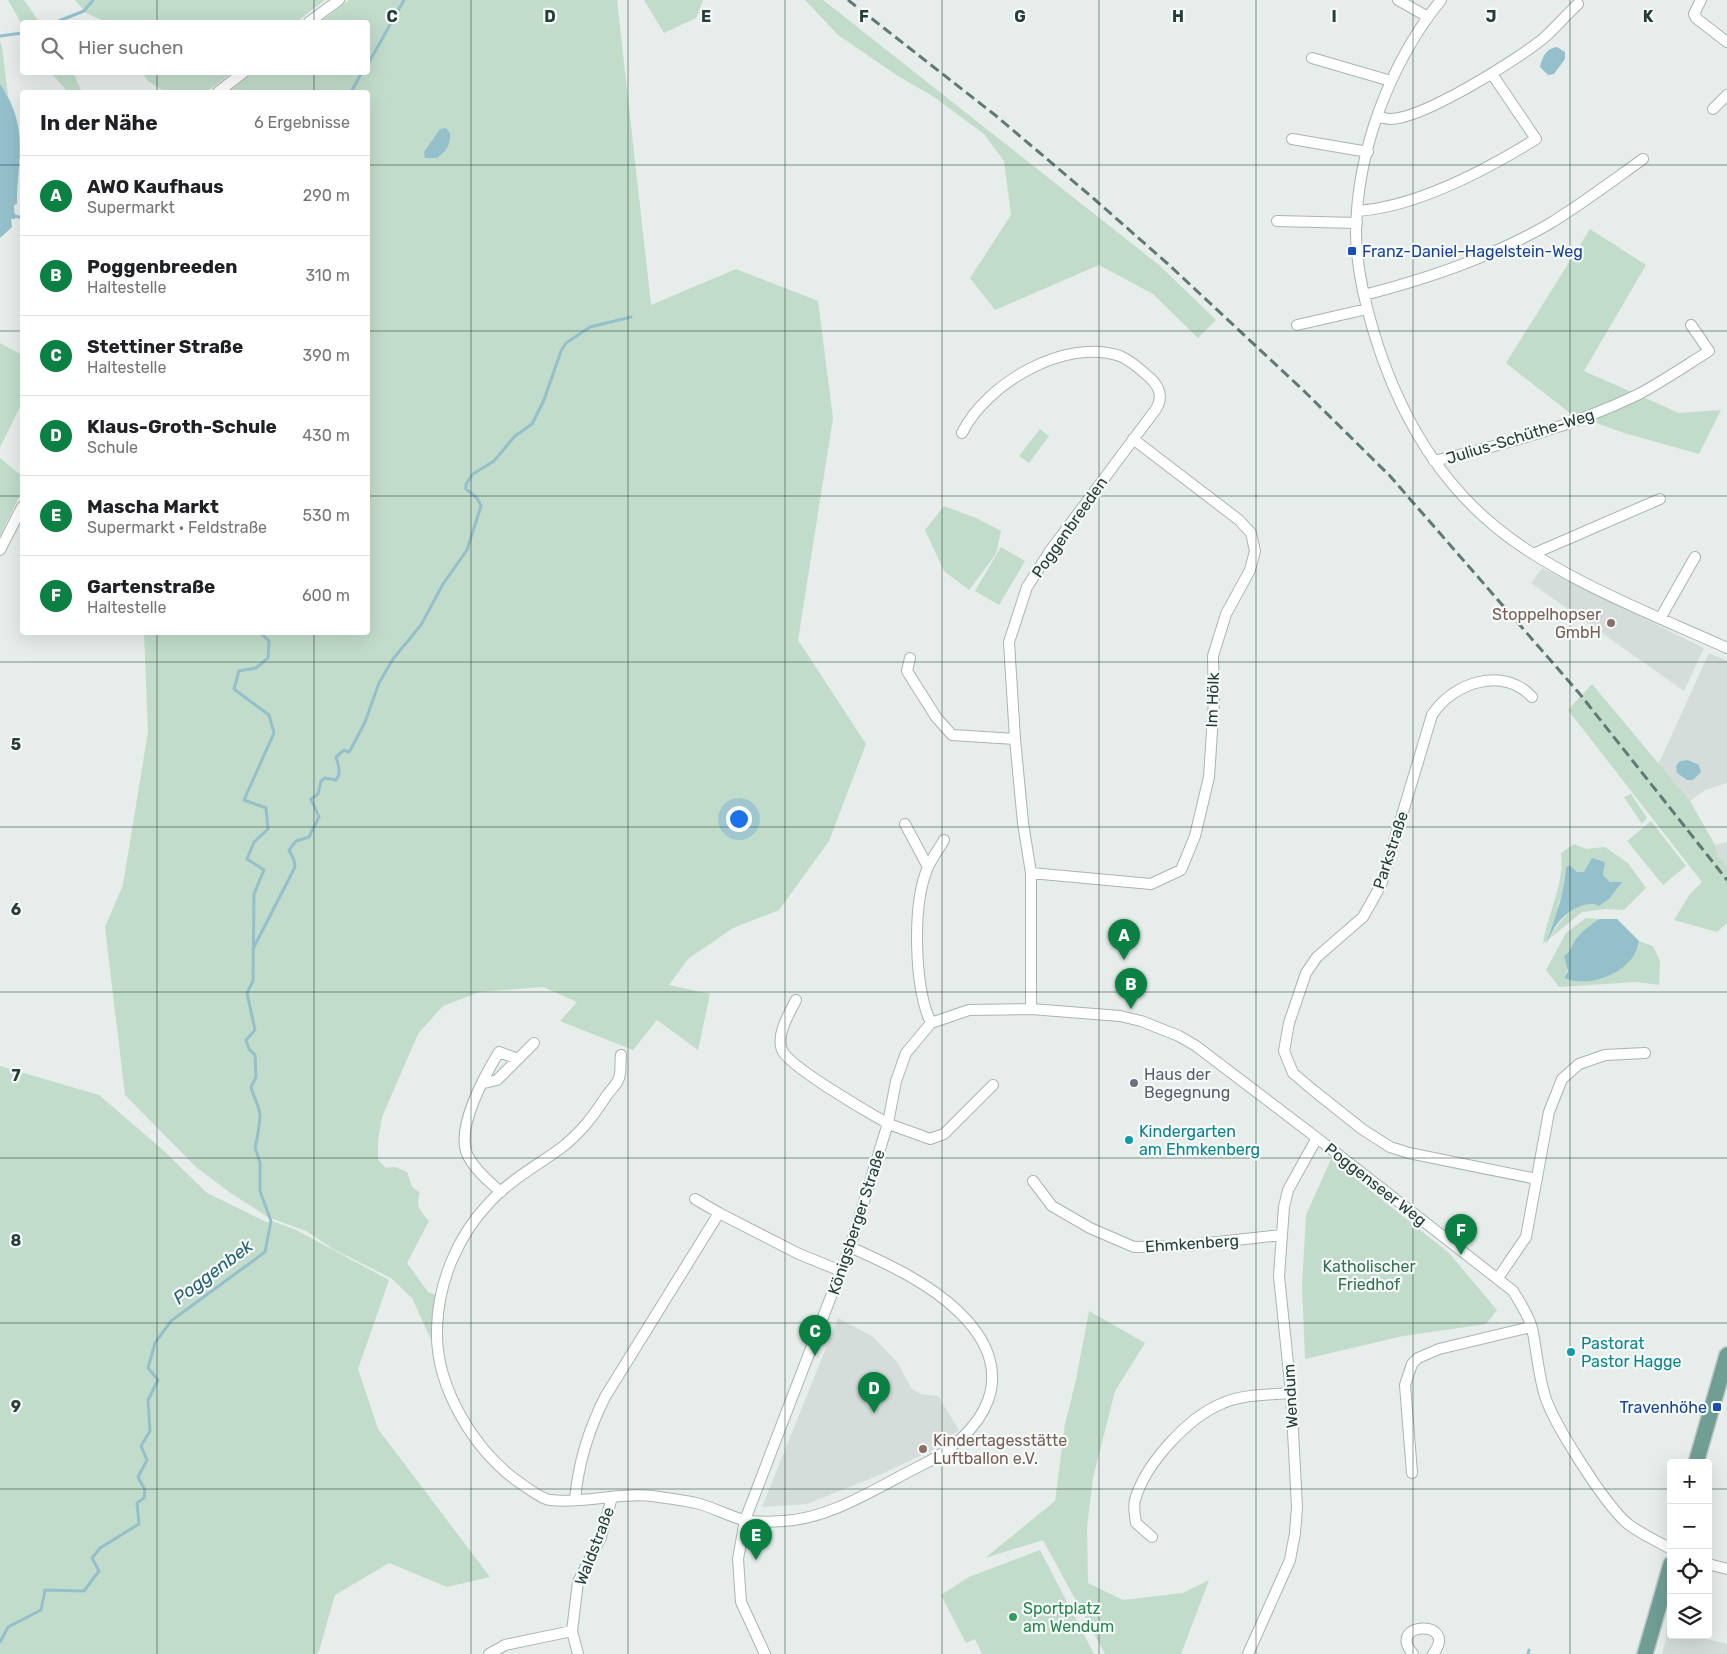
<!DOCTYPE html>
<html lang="de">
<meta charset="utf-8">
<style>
body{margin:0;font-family:Rubik,sans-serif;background:#f6f6f6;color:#202124}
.controls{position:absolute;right:15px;bottom:15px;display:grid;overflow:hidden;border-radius:5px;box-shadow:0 5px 20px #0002}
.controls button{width:45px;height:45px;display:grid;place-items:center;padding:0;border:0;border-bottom:1px solid #e0e0e0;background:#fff;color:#202124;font:25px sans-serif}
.you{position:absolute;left:738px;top:818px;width:18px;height:18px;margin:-12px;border:4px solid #fff;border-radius:50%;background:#1a73e8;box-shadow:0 0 0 8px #1a73e833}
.badge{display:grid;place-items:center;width:32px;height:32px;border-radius:50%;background:#0b8043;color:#fff;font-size:16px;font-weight:700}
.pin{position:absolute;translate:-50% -41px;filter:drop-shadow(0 1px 2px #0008)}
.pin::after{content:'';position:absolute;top:26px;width:18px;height:15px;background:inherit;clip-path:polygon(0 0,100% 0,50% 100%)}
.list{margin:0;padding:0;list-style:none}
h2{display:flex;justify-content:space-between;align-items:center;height:65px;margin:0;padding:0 20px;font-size:21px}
h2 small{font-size:16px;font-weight:400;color:#757577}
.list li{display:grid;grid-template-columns:32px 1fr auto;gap:15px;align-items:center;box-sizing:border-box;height:80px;padding:0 20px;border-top:1px solid #e0e0e0}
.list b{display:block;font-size:19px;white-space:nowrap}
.list p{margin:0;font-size:16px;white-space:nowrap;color:#757577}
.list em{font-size:16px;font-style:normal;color:#757577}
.icon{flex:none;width:28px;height:28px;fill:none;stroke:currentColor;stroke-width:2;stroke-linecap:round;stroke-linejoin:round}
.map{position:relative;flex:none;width:1727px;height:1654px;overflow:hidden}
.search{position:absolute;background:#fff;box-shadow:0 5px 20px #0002;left:20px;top:20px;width:350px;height:55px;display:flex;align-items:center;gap:12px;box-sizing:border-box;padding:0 18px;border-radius:5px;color:#757577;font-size:19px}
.panel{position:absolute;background:#fff;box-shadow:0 5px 20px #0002;left:20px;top:90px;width:350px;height:545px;border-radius:5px}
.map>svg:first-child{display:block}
</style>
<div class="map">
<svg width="1727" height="1654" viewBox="0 0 1727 1654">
<rect width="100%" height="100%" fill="#e6edea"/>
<!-- built -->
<path fill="#d4ddda" d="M 1542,568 L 1704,648 L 1684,691 L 1531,583 Z
M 1709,653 L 1727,661 L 1727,783 L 1705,790 L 1690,801 L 1658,765 Z
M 1727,842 L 1727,867 L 1719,857 L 1715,845 Z
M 838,1318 L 872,1336 L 898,1363 L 911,1388 L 920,1394 L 938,1396 L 959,1430 L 931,1451 L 877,1476 L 807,1504 L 762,1507 Z
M 1666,1629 L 1671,1630 L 1671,1635 L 1692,1635 L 1727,1644 L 1727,1654 L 1662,1654 L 1666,1639 Z"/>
<!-- green -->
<path fill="#c1dcca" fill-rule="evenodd" d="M 8,0 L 24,0 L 39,22 L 22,22 L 22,25 Z
M 75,0 L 325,0 L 296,22 L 106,22 L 86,13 Z
M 349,0 L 617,0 L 651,305 L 736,269 L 818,301 L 833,418 L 798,640 L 866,744 L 829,841 L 779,910 L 733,928 L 688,959 L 669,985 L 710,994 L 698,1050 L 657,1020 L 633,1050 L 560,1021 L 577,1002 L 543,987 L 479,992 L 443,1006 L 418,1034 L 382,1117 L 378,1141 L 378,1160 L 386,1168 L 395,1167 L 407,1172 L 412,1187 L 420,1193 C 415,1206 420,1211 429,1221 L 407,1263 L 428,1292 L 436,1295 L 432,1342 L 412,1298 L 391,1278 L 333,1249 L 306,1231 L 268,1217 L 232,1194 L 196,1167 L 125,1095 L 105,927 L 123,885 L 148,732 L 144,633 L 368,632 L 368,92 L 227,92 L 253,73 L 368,72 L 368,22 L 320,22 Z
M 644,0 L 703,0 L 696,18 L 664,33 Z
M 805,0 L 823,0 L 1159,265 L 1216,320 L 1198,338 L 1153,294 L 1099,265 L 995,310 L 970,278 L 1011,215 L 1004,161 L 984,134 L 934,97 L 898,76 L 838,35 Z
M 0,41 L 2,47 L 8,96 L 0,84 Z
M 51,73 L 73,73 L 82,92 L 68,92 Z
M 142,73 L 232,73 L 206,92 L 165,92 L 148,81 Z
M 1590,229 L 1646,265 L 1584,371 L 1679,413 L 1721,410 L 1699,454 L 1624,433 L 1571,414 L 1506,363 Z
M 0,343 L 22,355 L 22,403 L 0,447 Z
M 1040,429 L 1049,436 L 1029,463 L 1019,456 Z
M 0,458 L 22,476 L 22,491 L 0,536 Z
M 944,506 L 976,518 L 1001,531 L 996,554 L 969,590 L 944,571 L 925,530 Z
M 1001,547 L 1025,561 L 999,605 L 975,591 Z
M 1592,684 L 1690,801 L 1715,845 L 1719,857 L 1727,867 L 1727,923 L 1717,932 L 1674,920 L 1690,894 L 1702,882 L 1568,710 Z
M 1631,794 L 1647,818 L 1642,824 L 1624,797 Z
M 1651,821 L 1686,866 L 1663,885 L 1627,841 Z
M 1574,844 L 1586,849 L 1605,847 L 1628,863 L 1646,888 L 1624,910 L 1606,909 L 1582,912 L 1543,944 C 1547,913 1565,885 1561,853 ZM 1604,861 L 1603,875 L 1610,882 L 1594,903 C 1570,904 1560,922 1548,940 L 1559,912 L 1558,904 L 1563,892 L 1566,867 L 1570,865 L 1577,872 L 1584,872 Z
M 1586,918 L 1599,919 C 1564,942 1578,949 1564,978 L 1638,948 L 1639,941 L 1653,946 L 1660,961 L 1659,985 L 1637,982 L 1559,987 L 1546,970 L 1566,933 Z
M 0,1066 L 99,1095 L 164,1151 L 207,1193 L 266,1222 L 275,1222 L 296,1230 L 389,1280 L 358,1369 L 378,1429 L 490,1577 L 447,1587 L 389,1563 L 335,1595 L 319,1651 L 316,1654 L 0,1654 Z
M 1331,1159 L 1449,1253 L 1497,1310 L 1486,1324 L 1403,1336 L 1305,1359 L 1302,1286 L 1306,1215 Z
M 1089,1311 L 1145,1343 L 1115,1391 L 1093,1478 L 1087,1527 L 1088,1583 L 1123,1600 L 1183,1593 L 1209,1580 L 1181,1654 L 1105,1654 L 1043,1540 L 985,1558 L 1055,1501 L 1065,1424 L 1076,1380 Z
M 1040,1550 L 1094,1654 L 982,1654 L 975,1639 L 966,1643 L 941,1595 L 969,1577 Z"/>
<!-- water -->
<path fill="#94c0cc" d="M 1557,47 L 1565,52 L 1565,59 L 1554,74 L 1548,75 L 1540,67 C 1542,58 1546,48 1557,47 Z
M 0,84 C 30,128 17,157 17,204 L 14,205 L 15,219 L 11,219 L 12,227 L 0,238 Z
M 446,128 L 450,133 C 451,145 446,151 437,158 L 425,158 L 424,152 L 440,129 Z
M 1688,760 L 1699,765 L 1701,772 L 1693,780 L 1687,780 L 1677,773 L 1676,766 L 1680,761 Z
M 1592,858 L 1605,862 L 1603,875 L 1610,882 L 1622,882 L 1609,899 L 1599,906 C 1587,899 1566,912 1558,923 C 1553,929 1550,937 1546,944 C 1555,917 1564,896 1566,867 L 1570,865 L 1577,872 L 1584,872 Z
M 1599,919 L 1617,919 L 1639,941 C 1635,972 1590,989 1564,978 L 1568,971 L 1564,956 C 1572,951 1571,946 1576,939 C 1582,931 1590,925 1599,919 Z"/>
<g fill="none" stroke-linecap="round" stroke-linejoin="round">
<!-- stream -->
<path stroke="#94c0cc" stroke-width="3" d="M 56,22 L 84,11 L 93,0
M 0,36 L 22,33
M 368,64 L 404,0
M 351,92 L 362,72
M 15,216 L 22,218
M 253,949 L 295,867 L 294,860 L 289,850 L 296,841 L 309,837 L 319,817 L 311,799 L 318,794 L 321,781 L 325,778 L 336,780 C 342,772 338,765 336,757 L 344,750 L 349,752 L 351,749 L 365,722 L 379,683 L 393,659 L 421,625 L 443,584 L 467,550 L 481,506 L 477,498 L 466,489 L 466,484 L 473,474 L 494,461 L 515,436 L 532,424 L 544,400 L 561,351 L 566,343 L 590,327 L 631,317
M 0,1642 L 8,1627 L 41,1610 L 45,1590 L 84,1591 L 99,1571 L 92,1558 L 100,1548 L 139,1524 L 137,1503 L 144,1498 L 145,1490 L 138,1477 L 147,1460 L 141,1446 L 150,1431 L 148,1400 L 158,1380 L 148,1368 L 155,1343 L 171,1321 L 265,1252 L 271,1221 L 260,1191 L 260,1163 L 255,1147 C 257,1143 260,1119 260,1115 C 259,1105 253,1096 251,1087 L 256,1077 L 255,1055 L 249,1049 L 246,1040 L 255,1030 L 247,993 L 253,981 L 254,894 L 264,870 L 247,859 L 254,842 L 268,829 L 266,808 L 244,800 L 274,733 L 269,715 L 234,689 L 239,671 L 256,668 L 268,658 L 269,641 L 259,632
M 1528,1654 L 1529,1650"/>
<defs>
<path id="minor" d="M 1398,0 L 1428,17
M 1441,0 C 1390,63 1357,150 1356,232 C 1356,267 1364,300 1374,333 C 1397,409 1434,477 1497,528 C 1558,578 1654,615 1727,648
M 1701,0 L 1694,14 L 1696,18 L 1727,42
M 309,22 L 339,0
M 1312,58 L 1391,81
M 218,92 L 244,72
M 1713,109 L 1727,95
M 1378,117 C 1382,117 1386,119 1390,119 C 1423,119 1519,59 1545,37 C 1557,26 1567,14 1578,4
M 1292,139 L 1368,152
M 1357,211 C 1416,207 1486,170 1536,139 L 1492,74
M 1277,221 L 1357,223
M 1364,295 C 1427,279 1492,257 1549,224 C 1582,204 1612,181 1643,159
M 1297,325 L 1367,309
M 962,433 C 986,384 1065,337 1120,356 C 1132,361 1141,370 1150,378 C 1160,387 1163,398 1156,409 L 1050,551 L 1027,587 L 1009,642 L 1015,739 L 1023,823 L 1031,873 L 1031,1009
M 1434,461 C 1503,445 1573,426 1637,395 C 1662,382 1685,366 1709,351 L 1691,325
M 0,550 L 22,507
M 1533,554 L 1660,499
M 1661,617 L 1695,557
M 910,658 L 907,671 L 936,717 L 952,735 L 1015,739
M 1532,697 C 1504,666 1453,682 1432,715 L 1381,885 L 1363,917 L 1317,957 L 1306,973 L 1289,1023 L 1284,1051 L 1293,1073 L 1313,1090 L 1362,1129 L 1390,1147 L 1409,1153 L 1537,1179
M 905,824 L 928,867
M 1031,873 L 1151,884 L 1181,870 L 1195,836 L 1209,777 L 1214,701 L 1213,656 L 1226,614 L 1250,570 L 1255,551 L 1251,533 L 1239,520 L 1133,439
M 796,1000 C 789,1014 776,1034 782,1050 C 788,1066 869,1113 887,1123 C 900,1129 916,1133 930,1139 L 944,1134 L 993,1085
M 931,1023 C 914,987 912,904 928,867 C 932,858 939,849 944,840
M 621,1055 C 620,1061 621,1068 620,1074 C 619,1083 612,1088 607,1095 C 594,1115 581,1133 561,1148 C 538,1165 510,1180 490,1202 C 458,1235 438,1282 437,1329 C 435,1387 475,1453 523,1485 C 531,1490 541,1499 550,1500 C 584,1504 618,1492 652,1496 C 667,1498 682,1500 696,1503 C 713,1507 728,1516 744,1520 C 756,1522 771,1522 783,1521 C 830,1519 876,1488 918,1467 C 986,1434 1023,1374 959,1312 C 929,1283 888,1264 850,1247
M 518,1059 L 534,1043
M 484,1083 L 497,1080 L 518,1059 L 499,1052 C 485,1075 456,1127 467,1154 C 474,1169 489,1182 501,1192
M 1033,1181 L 1052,1206 L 1090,1228 L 1134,1247 L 1181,1246 L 1282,1235
M 695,1199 L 719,1213
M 1498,1278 L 1526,1237 L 1549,1112 L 1562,1079 L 1579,1064 L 1605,1055 L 1645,1053
M 1412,1473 L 1405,1385 L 1412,1364 L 1418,1358 L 1439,1349 L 1531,1327
M 575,1500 C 578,1464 589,1429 605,1397 L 719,1213 L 799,1254 L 841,1271
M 1152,1537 L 1136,1523 C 1135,1516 1133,1507 1135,1500 C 1145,1464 1188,1417 1223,1403 C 1244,1394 1268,1395 1291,1393
M 1708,1564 L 1727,1569
M 489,1654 L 505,1645 L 572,1631
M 578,1654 L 572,1631 L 578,1582 L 601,1537 L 612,1497
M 765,1654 L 741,1602 L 738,1559 L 745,1520 L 850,1247 L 888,1123 L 896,1081 L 906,1053 L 931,1023 L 969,1010 L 1031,1009 L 1120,1016 L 1141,1021 L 1179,1036 L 1196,1046 L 1317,1138 L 1513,1291 C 1520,1303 1528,1314 1532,1328 C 1537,1351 1538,1374 1545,1396 C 1553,1423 1606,1506 1628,1524 C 1641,1534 1657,1541 1671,1549
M 1248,1654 L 1290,1560 L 1295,1533 L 1297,1507 L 1291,1393 L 1279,1276 L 1284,1207 L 1288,1190 L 1317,1138
M 1413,1654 C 1385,1621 1460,1619 1433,1654"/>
<path id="primary" d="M 1696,1463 L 1727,1355
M 1645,1654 L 1671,1564"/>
</defs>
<!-- minor casing -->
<use href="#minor" stroke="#a9b5b1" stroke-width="12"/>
<!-- primary casing -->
<use href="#primary" stroke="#c2c9c8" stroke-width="18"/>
<!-- minor -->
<use href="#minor" stroke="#fff" stroke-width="10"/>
<!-- primary -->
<use href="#primary" stroke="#6f9e95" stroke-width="15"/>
<!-- rail -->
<path stroke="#617974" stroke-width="3" stroke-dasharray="10 5" stroke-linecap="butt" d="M 848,0 L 995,115 L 1093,198 L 1168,264 L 1303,390 L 1390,476 L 1579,693 L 1727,880"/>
</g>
<!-- grid -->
<path fill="none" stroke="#263e39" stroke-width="1" stroke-opacity="0.55" d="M 157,0 L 157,22M 314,0 L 314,22M 471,0 L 471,1654M 628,0 L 628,1654M 785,0 L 785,1654M 942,0 L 942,1654M 1099,0 L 1099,1654M 1256,0 L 1256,1654M 1413,0 L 1413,1654M 1570,0 L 1570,1654M 157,72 L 157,92M 314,72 L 314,92M 0,165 L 22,165M 368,165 L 1727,165M 0,331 L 22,331M 368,331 L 1727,331M 0,496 L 22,496M 368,496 L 1727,496M 157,632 L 157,1654M 314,632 L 314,1654M 0,662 L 1727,662M 0,827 L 1727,827M 0,992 L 1727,992M 0,1158 L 1727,1158M 0,1323 L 1727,1323M 0,1489 L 1671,1489M 1708,1489 L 1727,1489"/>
<!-- markers -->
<g fill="#1a4fb4" stroke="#f6faf8" stroke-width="2">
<rect x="1347" y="246" width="10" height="10" rx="2.5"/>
<rect x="1712" y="1402" width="10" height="10" rx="2.5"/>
</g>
<g fill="#8d6e63" stroke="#f6faf8" stroke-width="2">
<circle cx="1611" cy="623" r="5"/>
<circle cx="923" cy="1449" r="5"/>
</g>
<circle fill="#6b7280" stroke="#f6faf8" stroke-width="2" cx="1134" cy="1083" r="5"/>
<g fill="#0f9aa8" stroke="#f6faf8" stroke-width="2">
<circle cx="1129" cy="1140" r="5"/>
<circle cx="1571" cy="1352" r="5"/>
</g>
<circle fill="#2e9e5b" stroke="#f6faf8" stroke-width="2" cx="1013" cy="1617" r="5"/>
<g text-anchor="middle" stroke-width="4.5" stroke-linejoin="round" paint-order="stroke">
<!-- transit labels -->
<g font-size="16" fill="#164399" stroke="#f6faf8" text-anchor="start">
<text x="1362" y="257">Franz-Daniel-Hagelstein-Weg</text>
<text x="1707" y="1413" text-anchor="end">Travenhöhe</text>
</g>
<!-- street labels -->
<g font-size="16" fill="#263e39" stroke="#f6faf8">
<text transform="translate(1520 436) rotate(-17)" y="6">Julius-Schüthe-Weg</text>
<text transform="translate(1069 527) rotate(-55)" y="6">Poggenbreeden</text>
<text transform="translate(1212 700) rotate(-88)" y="6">Im Hölk</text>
<text transform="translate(1390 850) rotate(-72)" y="6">Parkstraße</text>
<text transform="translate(1376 1184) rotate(38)" y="6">Poggenseer Weg</text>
<text transform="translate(856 1222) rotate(-72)" y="6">Königsberger Straße</text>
<text transform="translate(1192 1243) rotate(-4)" y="6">Ehmkenberg</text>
<text transform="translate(1290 1396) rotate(-93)" y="6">Wendum</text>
<text transform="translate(594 1546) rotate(-69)" y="6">Waldstraße</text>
</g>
<!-- education labels -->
<g font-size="16" fill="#785e54" stroke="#f6faf8" text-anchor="end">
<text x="1601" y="620">Stoppelhopser<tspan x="1601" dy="18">GmbH</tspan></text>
<text x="933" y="1446" text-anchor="start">Kindertagesstätte<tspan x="933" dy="18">Luftballon e.V.</tspan></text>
</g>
<!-- worship labels -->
<g font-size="16" fill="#5b616d" stroke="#f6faf8" text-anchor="start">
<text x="1144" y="1080">Haus der<tspan x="1144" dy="18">Begegnung</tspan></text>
</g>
<!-- culture labels -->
<g font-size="16" fill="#0d838f" stroke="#f6faf8" text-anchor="start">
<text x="1139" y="1137">Kindergarten<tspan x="1139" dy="18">am Ehmkenberg</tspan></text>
<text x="1581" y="1349">Pastorat<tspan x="1581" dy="18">Pastor Hagge</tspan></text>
</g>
<!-- park labels -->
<g font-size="16" fill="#347150" stroke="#f6faf8">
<text x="1369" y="1272">Katholischer<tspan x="1369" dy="18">Friedhof</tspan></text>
</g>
<!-- leisure labels -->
<g font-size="16" fill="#27864d" stroke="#f6faf8" text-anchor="start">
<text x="1023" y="1614">Sportplatz<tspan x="1023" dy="18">am Wendum</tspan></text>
</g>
<!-- water labels -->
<g font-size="18" font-style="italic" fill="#266274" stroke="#f6faf8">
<text transform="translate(213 1272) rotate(-37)" y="6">Poggenbek</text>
</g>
</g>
<g font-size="16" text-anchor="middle" font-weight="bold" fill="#263e39" stroke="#f6faf8" stroke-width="4.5" stroke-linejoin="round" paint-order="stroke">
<text x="392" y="22">C</text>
<text x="550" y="22">D</text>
<text x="706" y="22">E</text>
<text x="864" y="22">F</text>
<text x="1020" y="22">G</text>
<text x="1178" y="22">H</text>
<text x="1334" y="22">I</text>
<text x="1491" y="22">J</text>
<text x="1648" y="22">K</text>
<text x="16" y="750">5</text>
<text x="16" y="915">6</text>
<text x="16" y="1081">7</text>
<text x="16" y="1246">8</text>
<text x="16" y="1412">9</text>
</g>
</svg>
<div class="controls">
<button>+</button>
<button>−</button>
<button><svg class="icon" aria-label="locate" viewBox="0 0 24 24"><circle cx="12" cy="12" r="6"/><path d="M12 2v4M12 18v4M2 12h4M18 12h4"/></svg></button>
<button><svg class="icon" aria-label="layers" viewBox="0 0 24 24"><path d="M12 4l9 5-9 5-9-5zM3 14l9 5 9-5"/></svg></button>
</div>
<div class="you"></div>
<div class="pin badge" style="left:1124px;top:960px">A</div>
<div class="pin badge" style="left:1131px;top:1009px">B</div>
<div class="pin badge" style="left:815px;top:1356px">C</div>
<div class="pin badge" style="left:874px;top:1413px">D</div>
<div class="pin badge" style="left:756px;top:1560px">E</div>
<div class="pin badge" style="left:1461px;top:1255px">F</div>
<div class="search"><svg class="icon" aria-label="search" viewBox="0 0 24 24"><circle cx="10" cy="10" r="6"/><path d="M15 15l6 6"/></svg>Hier suchen</div>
<section class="panel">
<h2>In der Nähe<small>6 Ergebnisse</small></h2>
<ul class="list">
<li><span class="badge">A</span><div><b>AWO Kaufhaus</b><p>Supermarkt</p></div><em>290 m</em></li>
<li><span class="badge">B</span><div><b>Poggenbreeden</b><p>Haltestelle</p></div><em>310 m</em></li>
<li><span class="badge">C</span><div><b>Stettiner Straße</b><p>Haltestelle</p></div><em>390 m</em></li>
<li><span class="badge">D</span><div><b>Klaus-Groth-Schule</b><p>Schule</p></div><em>430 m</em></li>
<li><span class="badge">E</span><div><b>Mascha Markt</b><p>Supermarkt · Feldstraße</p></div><em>530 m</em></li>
<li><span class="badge">F</span><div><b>Gartenstraße</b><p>Haltestelle</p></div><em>600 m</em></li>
</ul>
</section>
</div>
